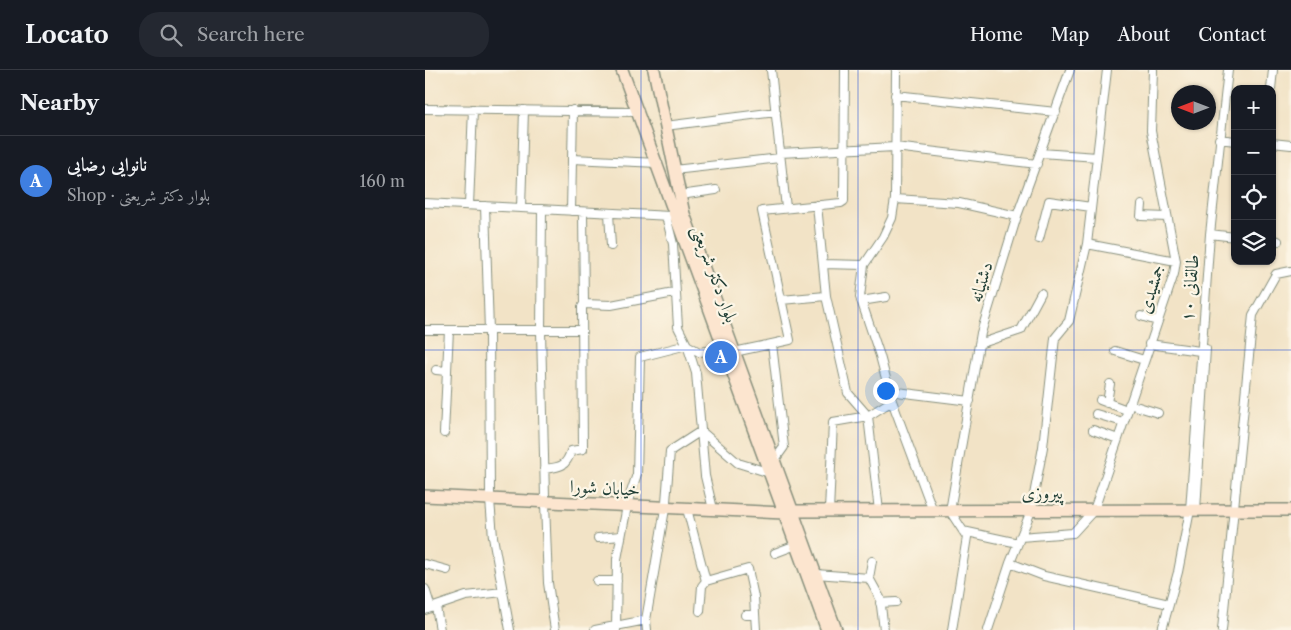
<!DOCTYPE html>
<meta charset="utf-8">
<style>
body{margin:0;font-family:"Libre Caslon Text",Amiri,serif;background:#242831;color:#f1f3f6}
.controls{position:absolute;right:15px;top:15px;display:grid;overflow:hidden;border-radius:10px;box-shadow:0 1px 4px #0004}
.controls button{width:45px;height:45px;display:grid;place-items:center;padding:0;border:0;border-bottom:1px solid #363941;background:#171b24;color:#f1f3f6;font:25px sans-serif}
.compass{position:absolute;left:746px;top:15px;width:45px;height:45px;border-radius:50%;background:#171b24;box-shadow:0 1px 4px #0004;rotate:270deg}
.you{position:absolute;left:460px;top:320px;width:18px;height:18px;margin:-12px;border:4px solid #fff;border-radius:50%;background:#1a73e8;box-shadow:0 0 0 8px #1a73e833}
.badge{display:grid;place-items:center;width:32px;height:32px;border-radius:50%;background:#d93025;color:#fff;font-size:16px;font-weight:700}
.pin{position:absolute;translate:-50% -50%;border:2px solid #fff;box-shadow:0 1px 5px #0006}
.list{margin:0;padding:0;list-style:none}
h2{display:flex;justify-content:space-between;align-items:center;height:65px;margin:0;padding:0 20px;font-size:21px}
h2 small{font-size:16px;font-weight:400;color:#9ea1a6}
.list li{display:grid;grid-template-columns:32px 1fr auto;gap:15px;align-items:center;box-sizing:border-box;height:90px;padding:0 20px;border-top:1px solid #363941}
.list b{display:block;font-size:19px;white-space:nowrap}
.list p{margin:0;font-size:16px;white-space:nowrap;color:#9ea1a6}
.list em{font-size:16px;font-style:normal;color:#9ea1a6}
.icon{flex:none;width:28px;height:28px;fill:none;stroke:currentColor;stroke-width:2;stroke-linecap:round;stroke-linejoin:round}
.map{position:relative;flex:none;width:866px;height:560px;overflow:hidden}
header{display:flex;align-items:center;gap:30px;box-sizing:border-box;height:70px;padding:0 25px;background:#171b24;border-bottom:1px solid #363941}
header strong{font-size:24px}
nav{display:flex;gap:28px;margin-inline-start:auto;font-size:18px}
.search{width:350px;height:45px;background:#242831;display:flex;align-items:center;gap:12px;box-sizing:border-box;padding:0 18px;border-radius:20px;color:#9ea1a6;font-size:19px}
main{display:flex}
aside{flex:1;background:#171b24}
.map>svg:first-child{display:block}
</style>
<header>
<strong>Locato</strong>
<div class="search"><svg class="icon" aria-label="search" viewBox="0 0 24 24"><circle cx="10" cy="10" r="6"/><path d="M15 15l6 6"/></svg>Search here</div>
<nav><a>Home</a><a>Map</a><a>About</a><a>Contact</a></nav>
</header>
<main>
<aside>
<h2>Nearby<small></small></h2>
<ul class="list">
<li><span class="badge" style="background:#3f7fe0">A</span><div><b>نانوایی رضایی</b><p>Shop · بلوار دکتر شریعتی</p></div><em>160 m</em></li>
</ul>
</aside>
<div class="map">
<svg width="866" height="560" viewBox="0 0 866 560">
<rect width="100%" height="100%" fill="#fcf5e5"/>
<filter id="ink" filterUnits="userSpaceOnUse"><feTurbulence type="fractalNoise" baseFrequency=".02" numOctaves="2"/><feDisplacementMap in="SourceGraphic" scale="10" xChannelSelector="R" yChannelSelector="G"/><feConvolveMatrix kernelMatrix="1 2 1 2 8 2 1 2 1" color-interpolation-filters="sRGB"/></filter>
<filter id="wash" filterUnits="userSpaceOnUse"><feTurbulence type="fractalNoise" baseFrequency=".0096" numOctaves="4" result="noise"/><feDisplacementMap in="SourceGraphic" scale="20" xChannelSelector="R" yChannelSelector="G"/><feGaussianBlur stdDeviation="1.12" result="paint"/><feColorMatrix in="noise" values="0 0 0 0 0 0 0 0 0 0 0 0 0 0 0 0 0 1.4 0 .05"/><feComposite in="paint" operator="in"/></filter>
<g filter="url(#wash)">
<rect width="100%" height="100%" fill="#f2e3c6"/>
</g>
<g filter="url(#ink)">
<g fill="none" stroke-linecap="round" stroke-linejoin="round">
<defs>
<path id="street" d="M 346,0 L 361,138
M 471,0 L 470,129 L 467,148 L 458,167 L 439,195 L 435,227 L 455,286 L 467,331 L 508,441
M 846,19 L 848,0
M 470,25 L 631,42
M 0,39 L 214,42
M 240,56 L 351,42
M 794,69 L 810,71
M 847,73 L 866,75
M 355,83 L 470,77 L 612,94
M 616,83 L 672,87
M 147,89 L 233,93
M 249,100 L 355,88
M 255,125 L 291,120
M 470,129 L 534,133 L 592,146
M 0,133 L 245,146
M 44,135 L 48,39
M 392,135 L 401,226 L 423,323 L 443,346 L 454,441
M 717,135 L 716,146 L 742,147
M 60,136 L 64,261 L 65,424
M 96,138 L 99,40
M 117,139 L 116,261 L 120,427
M 146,141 L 148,40
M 184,143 L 186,176
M 241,146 L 248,174 L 253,257 L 262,275 L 271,303 L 280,406 L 287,435
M 785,164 L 810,167
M 614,169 L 624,131 L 666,137
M 847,170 L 853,171
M 662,174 L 751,191
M 398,194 L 439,195
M 356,230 L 401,226
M 436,231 L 461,227
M 159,234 L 186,235 L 249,223
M 716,246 L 732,251
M 0,260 L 156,260
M 347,274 L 359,377 L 349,391
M 554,274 L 596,260 L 616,223
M 724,274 L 775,281
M 262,275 L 274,282 L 299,279
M 690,281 L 719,290
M 309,282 L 365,270 L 337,141 L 416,133 L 419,131 L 420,0
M 11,300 L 22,301
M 464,321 L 545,331
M 675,330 L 702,340
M 682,333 L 685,314
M 704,334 L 733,343
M 671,344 L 698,352
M 668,360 L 693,369
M 276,361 L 313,393 L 345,403
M 19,363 L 24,260
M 119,399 C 135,397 141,397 146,381 L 158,379 L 157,237 L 159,234 L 158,142
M 65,430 L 68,467 L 85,560
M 203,431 L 212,404 L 215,287 L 262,275
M 241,432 L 245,381 L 276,361
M 120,433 L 123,513 L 130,560
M 262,439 L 281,511 L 323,499 L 329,527 L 331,560
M 771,440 L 781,279
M 404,441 L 408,352 L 443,346 L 467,331
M 538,461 L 593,473
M 595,467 L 648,463 L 669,440 L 749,204 L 751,191 L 726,61 L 728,0
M 173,468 L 196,466
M 350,483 L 371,475
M 585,493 L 619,506 L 744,534
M 0,494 L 22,500
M 391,504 L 444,508 L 455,528 L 459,560
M 444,508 L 447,491
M 172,511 L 192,511
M 0,519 L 6,538
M 455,533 L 471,532
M 11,537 L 15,560
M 0,540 L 41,526 L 78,522
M 275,541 L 277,516 L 281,511
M 320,545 L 330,545
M 170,560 L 221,550
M 191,560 L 192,489 L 202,436
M 222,560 L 221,550 L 240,439
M 527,560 L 542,467 L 525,441 L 556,263 L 592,146 L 645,0
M 563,560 L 585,493 L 606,441 L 618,377 L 630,268 L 644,251 L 662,174 L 682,0
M 737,560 L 753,502 L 765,440 L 785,164 L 803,0
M 797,560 L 828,245 L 851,204 L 866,201"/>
<path id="secondary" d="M 197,0 L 402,560
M 229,0 L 259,144 L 411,560
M 0,426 L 359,443 L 367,441 L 866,440"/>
</defs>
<!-- street casing -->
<use href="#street" stroke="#88907d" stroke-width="10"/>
<!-- secondary casing -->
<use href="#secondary" stroke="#88907d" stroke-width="14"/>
<!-- street -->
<use href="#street" stroke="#fff" stroke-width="8"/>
<!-- secondary -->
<use href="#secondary" stroke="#fce5cf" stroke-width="11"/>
</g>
</g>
<!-- grid -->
<path fill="none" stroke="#1d4ed8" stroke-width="1" stroke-opacity="0.55" d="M 216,0 L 216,560M 433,0 L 433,560M 649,0 L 649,560M 0,280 L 866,280"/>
<g text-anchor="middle" stroke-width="4.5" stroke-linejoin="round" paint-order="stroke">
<!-- street labels -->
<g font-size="18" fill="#1f3d34" stroke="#fcf5e5">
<text transform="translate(290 204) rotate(70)" y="6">بلوار دکتر شریعتی</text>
<text transform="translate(556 212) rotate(-73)" y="6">دشتیانه</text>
<text transform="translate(765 218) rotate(-85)" y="6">طالقانی ۱۰</text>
<text transform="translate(726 219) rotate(-73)" y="6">جمشیدی</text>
<text transform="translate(180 418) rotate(3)" y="6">خیابان شورا</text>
<text transform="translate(617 423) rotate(-1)" y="6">پیروزی</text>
</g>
</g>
</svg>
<div class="controls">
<button>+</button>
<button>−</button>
<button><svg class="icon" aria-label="locate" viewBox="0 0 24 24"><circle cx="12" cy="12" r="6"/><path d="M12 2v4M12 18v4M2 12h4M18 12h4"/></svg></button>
<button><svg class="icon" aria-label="layers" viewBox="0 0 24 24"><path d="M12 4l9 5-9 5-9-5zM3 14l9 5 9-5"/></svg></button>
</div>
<svg class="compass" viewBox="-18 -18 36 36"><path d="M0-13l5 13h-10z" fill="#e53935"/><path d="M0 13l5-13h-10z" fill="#9ea1a6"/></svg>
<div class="you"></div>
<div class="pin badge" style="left:296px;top:287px;background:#3f7fe0">A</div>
</div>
</main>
